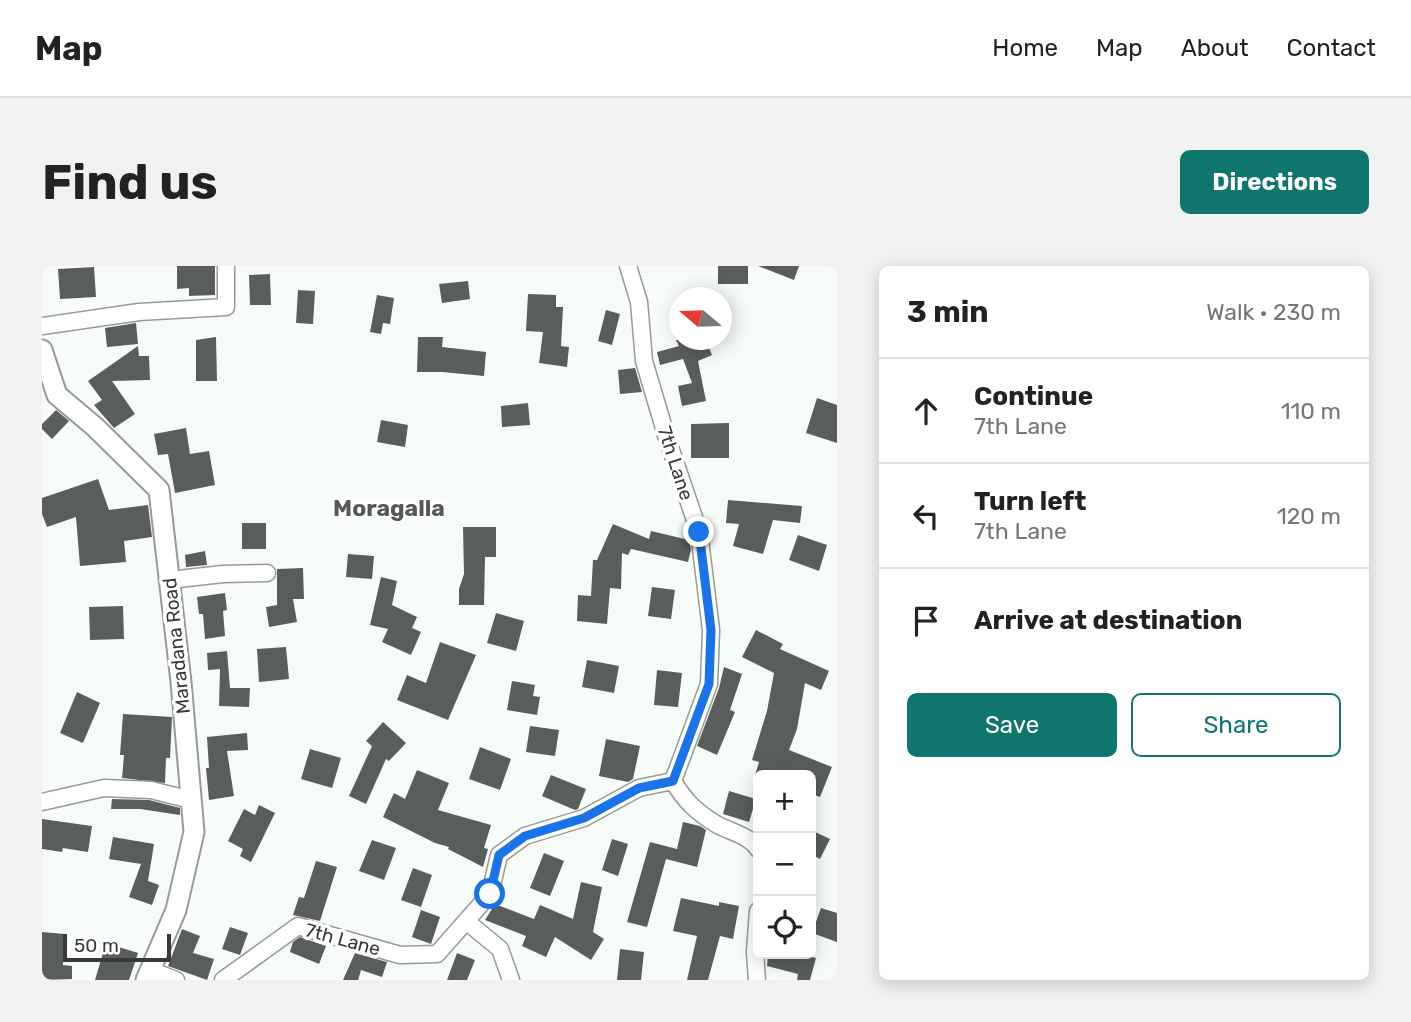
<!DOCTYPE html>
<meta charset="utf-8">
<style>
body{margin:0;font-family:Rubik,sans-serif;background:#f2f2f2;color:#222}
.controls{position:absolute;right:21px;bottom:21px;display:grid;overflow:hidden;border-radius:10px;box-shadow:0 4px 18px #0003}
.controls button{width:63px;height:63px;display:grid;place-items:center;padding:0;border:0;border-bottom:2px solid #e0e0e0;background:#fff;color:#222;font:35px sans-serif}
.compass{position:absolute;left:627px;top:21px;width:63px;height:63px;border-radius:50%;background:#fff;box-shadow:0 4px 18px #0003;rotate:289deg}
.scale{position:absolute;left:21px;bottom:18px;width:108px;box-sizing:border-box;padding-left:7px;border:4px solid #383a38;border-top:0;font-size:19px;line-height:24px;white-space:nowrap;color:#383a38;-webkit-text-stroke:5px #fff;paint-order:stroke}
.stop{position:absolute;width:21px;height:21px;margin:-16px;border:5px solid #1a73e8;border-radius:50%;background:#fff}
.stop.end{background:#1a73e8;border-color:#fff;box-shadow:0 2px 7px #0008}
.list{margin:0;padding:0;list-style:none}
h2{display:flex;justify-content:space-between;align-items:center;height:91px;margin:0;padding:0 28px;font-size:30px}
h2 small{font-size:23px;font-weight:400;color:#767676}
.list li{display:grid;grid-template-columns:46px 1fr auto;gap:21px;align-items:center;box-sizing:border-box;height:105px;padding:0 28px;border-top:2px solid #e0e0e0}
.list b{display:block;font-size:26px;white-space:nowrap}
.list p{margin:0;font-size:23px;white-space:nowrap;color:#767676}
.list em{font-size:23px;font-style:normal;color:#767676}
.actions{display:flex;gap:14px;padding:21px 28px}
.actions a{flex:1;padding:16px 0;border:2px solid #0f766e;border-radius:10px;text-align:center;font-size:24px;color:#0f766e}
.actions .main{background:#0f766e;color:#fff}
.icon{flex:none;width:38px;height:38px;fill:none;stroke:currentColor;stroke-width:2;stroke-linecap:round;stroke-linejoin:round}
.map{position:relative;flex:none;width:795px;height:714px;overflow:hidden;border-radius:10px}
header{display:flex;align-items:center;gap:42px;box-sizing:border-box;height:98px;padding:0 35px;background:#fff;border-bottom:2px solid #e0e0e0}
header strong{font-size:33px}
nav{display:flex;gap:38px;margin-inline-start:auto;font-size:24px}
.intro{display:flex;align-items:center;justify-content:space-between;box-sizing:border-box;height:168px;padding:0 42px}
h1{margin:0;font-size:49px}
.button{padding:18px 32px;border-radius:10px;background:#0f766e;color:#fff;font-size:24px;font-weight:700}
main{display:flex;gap:42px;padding:0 42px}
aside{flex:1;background:#fff;border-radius:10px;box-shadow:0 4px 18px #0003}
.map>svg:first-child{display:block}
</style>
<header>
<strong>Map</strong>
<nav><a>Home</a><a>Map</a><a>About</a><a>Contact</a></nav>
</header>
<div class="intro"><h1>Find us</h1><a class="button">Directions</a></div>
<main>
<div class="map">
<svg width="795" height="714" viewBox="0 0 795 714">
<rect width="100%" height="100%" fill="#f8fcf8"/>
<!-- building -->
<path fill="#5a5e5a" d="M 135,0 L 173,0 L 173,29 L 147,30 L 147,22 L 135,23 Z
M 676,0 L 706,0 L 706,18 L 676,18 Z
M 716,0 L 757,0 L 752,14 Z
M 52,1 L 54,31 L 18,33 L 16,3 Z
M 228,8 L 229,39 L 208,39 L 207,9 Z
M 426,15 L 428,33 L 400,37 L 397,18 Z
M 256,24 L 273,25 L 271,58 L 254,57 Z
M 486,28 L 514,29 L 514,41 L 521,41 L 519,80 L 527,81 L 525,101 L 497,97 L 501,66 L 484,65 Z
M 335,29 L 352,32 L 348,58 L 341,57 L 339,68 L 328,66 Z
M 564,44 L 578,48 L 570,79 L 556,75 Z
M 94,57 L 96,78 L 65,81 L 63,62 Z
M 174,71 L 175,115 L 154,115 L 154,74 Z
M 376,71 L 401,71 L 400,81 L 444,86 L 442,110 L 400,106 L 375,106 Z
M 634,74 L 664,74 L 670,89 L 656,95 L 664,135 L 640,140 L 636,120 L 650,117 L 641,93 L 618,99 L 615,86 L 637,80 Z
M 96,80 L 97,90 L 107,90 L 108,114 L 70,115 L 93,148 L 72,162 L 52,139 L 60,134 L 46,115 Z
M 593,102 L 600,126 L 578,128 L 576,104 Z
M 775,132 L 795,139 L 795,177 L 764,167 Z
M 486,137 L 488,159 L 460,161 L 459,140 Z
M 14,144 L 27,155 L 10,173 L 0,163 L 0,158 Z
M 339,154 L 366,159 L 363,181 L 335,176 Z
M 687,157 L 687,192 L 649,192 L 649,158 Z
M 144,162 L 148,188 L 167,185 L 173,219 L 133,227 L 126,188 L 116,189 L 112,168 Z
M 56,213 L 67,244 L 106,239 L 110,271 L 82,275 L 84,296 L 38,300 L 34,251 L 5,261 L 0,248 L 0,232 Z
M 686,234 L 760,240 L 758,257 L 731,254 L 721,288 L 691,280 L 697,258 L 684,257 Z
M 200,257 L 224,257 L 224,283 L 200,283 Z
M 571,258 L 607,273 L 609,265 L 647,274 L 649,284 L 646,296 L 589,283 L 586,289 L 580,287 L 579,323 L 568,322 L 565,358 L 535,355 L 536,329 L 549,330 L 551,294 L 555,294 Z
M 421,261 L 454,261 L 454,291 L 443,291 L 442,339 L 417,339 L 417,323 L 422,308 Z
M 756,269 L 785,279 L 777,305 L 747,294 Z
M 163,285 L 165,299 L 144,301 L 143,289 Z
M 306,288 L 332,290 L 330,313 L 304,311 Z
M 261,302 L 262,333 L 251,333 L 255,356 L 227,361 L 224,341 L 235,339 L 235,303 Z
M 339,311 L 355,315 L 350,339 L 375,351 L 370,362 L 379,366 L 369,389 L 340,376 L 346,363 L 328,359 Z
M 610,321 L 633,324 L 629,353 L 606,350 Z
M 183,327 L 185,344 L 181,345 L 183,370 L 163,373 L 161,348 L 157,348 L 155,331 Z
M 81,340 L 82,373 L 48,374 L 47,341 Z
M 454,347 L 482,355 L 474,385 L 445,377 Z
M 714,364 L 741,378 L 738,383 L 787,405 L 779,424 L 763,417 L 755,463 L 747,484 L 790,501 L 778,531 L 769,528 L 769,509 L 713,509 L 717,496 L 710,494 L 725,445 L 732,407 L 700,391 Z
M 398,376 L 434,389 L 406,454 L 355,434 L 365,409 L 384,417 Z
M 244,381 L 247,413 L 217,416 L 215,383 Z
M 185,385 L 188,422 L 208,422 L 207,441 L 177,440 L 178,403 L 166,404 L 165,387 Z
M 545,394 L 577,400 L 572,427 L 540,421 Z
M 682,401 L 700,408 L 688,444 L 693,446 L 675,489 L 655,480 L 677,422 Z
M 615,404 L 640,407 L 636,441 L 612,439 Z
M 470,415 L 493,419 L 491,430 L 498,431 L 495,449 L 465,444 Z
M 35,426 L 58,437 L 41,477 L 18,467 Z
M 81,448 L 130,451 L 128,492 L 124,492 L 123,517 L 80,512 L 82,489 L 78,489 Z
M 341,456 L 364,477 L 347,495 L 344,493 L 324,538 L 307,530 L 330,480 L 324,475 Z
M 488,460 L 517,464 L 513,490 L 484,486 Z
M 205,467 L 206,484 L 185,485 L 192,530 L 167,534 L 164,502 L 167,502 L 165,471 Z
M 564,473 L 598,480 L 591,513 L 586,516 L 557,510 Z
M 438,481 L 469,493 L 458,524 L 427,513 Z
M 268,483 L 299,492 L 290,522 L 259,513 Z
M 375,504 L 407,517 L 396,544 L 449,559 L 442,582 L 446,583 L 441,601 L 406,583 L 407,581 L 393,577 L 341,551 L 352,527 L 363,533 Z
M 509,509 L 544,523 L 536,543 L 533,544 L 500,530 Z
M 687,525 L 714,533 L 707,556 L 681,548 Z
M 70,533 L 107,534 L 138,542 L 138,549 L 98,543 L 69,543 Z
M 217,539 L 233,547 L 209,596 L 198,590 L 201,583 L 186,575 L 202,543 L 213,549 Z
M 0,553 L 50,560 L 46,586 L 21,582 L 20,586 L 0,583 Z
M 641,556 L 658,560 L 664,564 L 655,601 L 624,593 L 605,661 L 585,656 L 608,576 L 635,583 Z
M 769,564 L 788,573 L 778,593 L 769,588 Z
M 71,571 L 112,578 L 106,615 L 117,619 L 110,639 L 87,631 L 99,598 L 67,593 Z
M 570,573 L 586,578 L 576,610 L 560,604 Z
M 330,574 L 354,582 L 342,614 L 317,605 Z
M 502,587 L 522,595 L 508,630 L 488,622 Z
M 274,595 L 295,601 L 278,655 L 251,649 L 257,631 L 262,632 Z
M 371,602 L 390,609 L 379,641 L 359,634 Z
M 539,616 L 560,621 L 551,666 L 562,673 L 549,694 L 513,671 L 504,691 L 480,680 L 484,670 L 443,654 L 453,638 L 492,653 L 498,639 L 531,653 Z
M 639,632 L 677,640 L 677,636 L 697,640 L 691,673 L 678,670 L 666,714 L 645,714 L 655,670 L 631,665 Z
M 779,642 L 795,647 L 795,676 L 770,667 Z
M 379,644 L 398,651 L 389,678 L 370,671 Z
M 188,661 L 206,667 L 198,689 L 180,683 Z
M 140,663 L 158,670 L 151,687 L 172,693 L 165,714 L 126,700 Z
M 0,666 L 23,668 L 21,699 L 30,700 L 30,713 L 0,714 Z
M 258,671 L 284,680 L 277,698 L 248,686 L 251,676 Z
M 64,677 L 96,687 L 87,714 L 53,714 Z
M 578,683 L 602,686 L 599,714 L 575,714 Z
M 313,687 L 345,696 L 340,711 L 319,704 L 316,714 L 301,714 Z
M 415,687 L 433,694 L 425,714 L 405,714 Z
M 726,688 L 759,688 L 774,692 L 768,714 L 755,714 L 756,708 L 725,700 Z"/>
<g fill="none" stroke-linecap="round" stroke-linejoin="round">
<defs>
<path id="minor" d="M 586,0 L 597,36 L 602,95 L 624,169 L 657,266 L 669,364 L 667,418 L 631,515 C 643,535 653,545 674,558 C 688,566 707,569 716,583
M 0,60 L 97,46 L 184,41 L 184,0
M 127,314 L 181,308 L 225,307
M 0,536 L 62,522 L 109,524 L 149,534
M 424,655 L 458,683 L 469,714
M 108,704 L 134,714
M 181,714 L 256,660 L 358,689 L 395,688 L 448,628 L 457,589 L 483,570 L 542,552 L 597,522 L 631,515
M 715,714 L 713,686 L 716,645"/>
<path id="tertiary" d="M 0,84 L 15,129 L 53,161 L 117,224 L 139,416 L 152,566 L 134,644 L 104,714"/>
</defs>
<!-- minor casing -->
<use href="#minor" stroke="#979b98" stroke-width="19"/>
<!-- tertiary casing -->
<use href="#tertiary" stroke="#979b98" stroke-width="23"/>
<!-- minor -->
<use href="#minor" stroke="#fff" stroke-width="16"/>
<!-- tertiary -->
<use href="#tertiary" stroke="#fff" stroke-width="19"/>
</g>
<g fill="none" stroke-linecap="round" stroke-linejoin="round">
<!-- route -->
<path stroke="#1a73e8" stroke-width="9" d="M 448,628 L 457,589 L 483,570 L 542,552 L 597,522 L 631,515 L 667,418 L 669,364 L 657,266"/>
</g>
<g text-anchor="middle" stroke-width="7" stroke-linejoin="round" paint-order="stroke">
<!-- street labels -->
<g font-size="19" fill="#383a38" stroke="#fff">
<text transform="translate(634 197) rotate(72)" y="7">7th Lane</text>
<text transform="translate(134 380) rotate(-96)" y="7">Maradana Road</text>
<text transform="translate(301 673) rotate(15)" y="7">7th Lane</text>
</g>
<!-- quarter labels -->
<g font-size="23" font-weight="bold" fill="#555956" stroke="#fff">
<text x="347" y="250">Moragalla</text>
</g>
</g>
</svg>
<div class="controls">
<button>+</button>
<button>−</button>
<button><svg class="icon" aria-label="locate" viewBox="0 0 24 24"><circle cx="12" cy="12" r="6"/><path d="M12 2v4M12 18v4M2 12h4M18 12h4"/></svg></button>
</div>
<svg class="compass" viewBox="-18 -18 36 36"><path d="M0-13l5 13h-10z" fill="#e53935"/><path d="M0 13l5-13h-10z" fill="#767676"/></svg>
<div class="scale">50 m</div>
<div class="stop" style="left:448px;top:628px"></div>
<div class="stop end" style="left:657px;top:266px"></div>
</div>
<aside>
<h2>3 min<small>Walk · 230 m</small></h2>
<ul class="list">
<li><svg class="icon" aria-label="ahead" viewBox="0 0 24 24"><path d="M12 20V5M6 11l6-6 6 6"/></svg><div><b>Continue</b><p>7th Lane</p></div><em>110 m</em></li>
<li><svg class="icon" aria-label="left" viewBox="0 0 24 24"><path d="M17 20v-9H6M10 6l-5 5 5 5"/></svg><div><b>Turn left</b><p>7th Lane</p></div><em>120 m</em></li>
<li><svg class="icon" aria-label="arrive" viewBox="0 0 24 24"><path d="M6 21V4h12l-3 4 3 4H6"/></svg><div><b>Arrive at destination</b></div></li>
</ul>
<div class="actions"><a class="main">Save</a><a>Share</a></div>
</aside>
</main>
